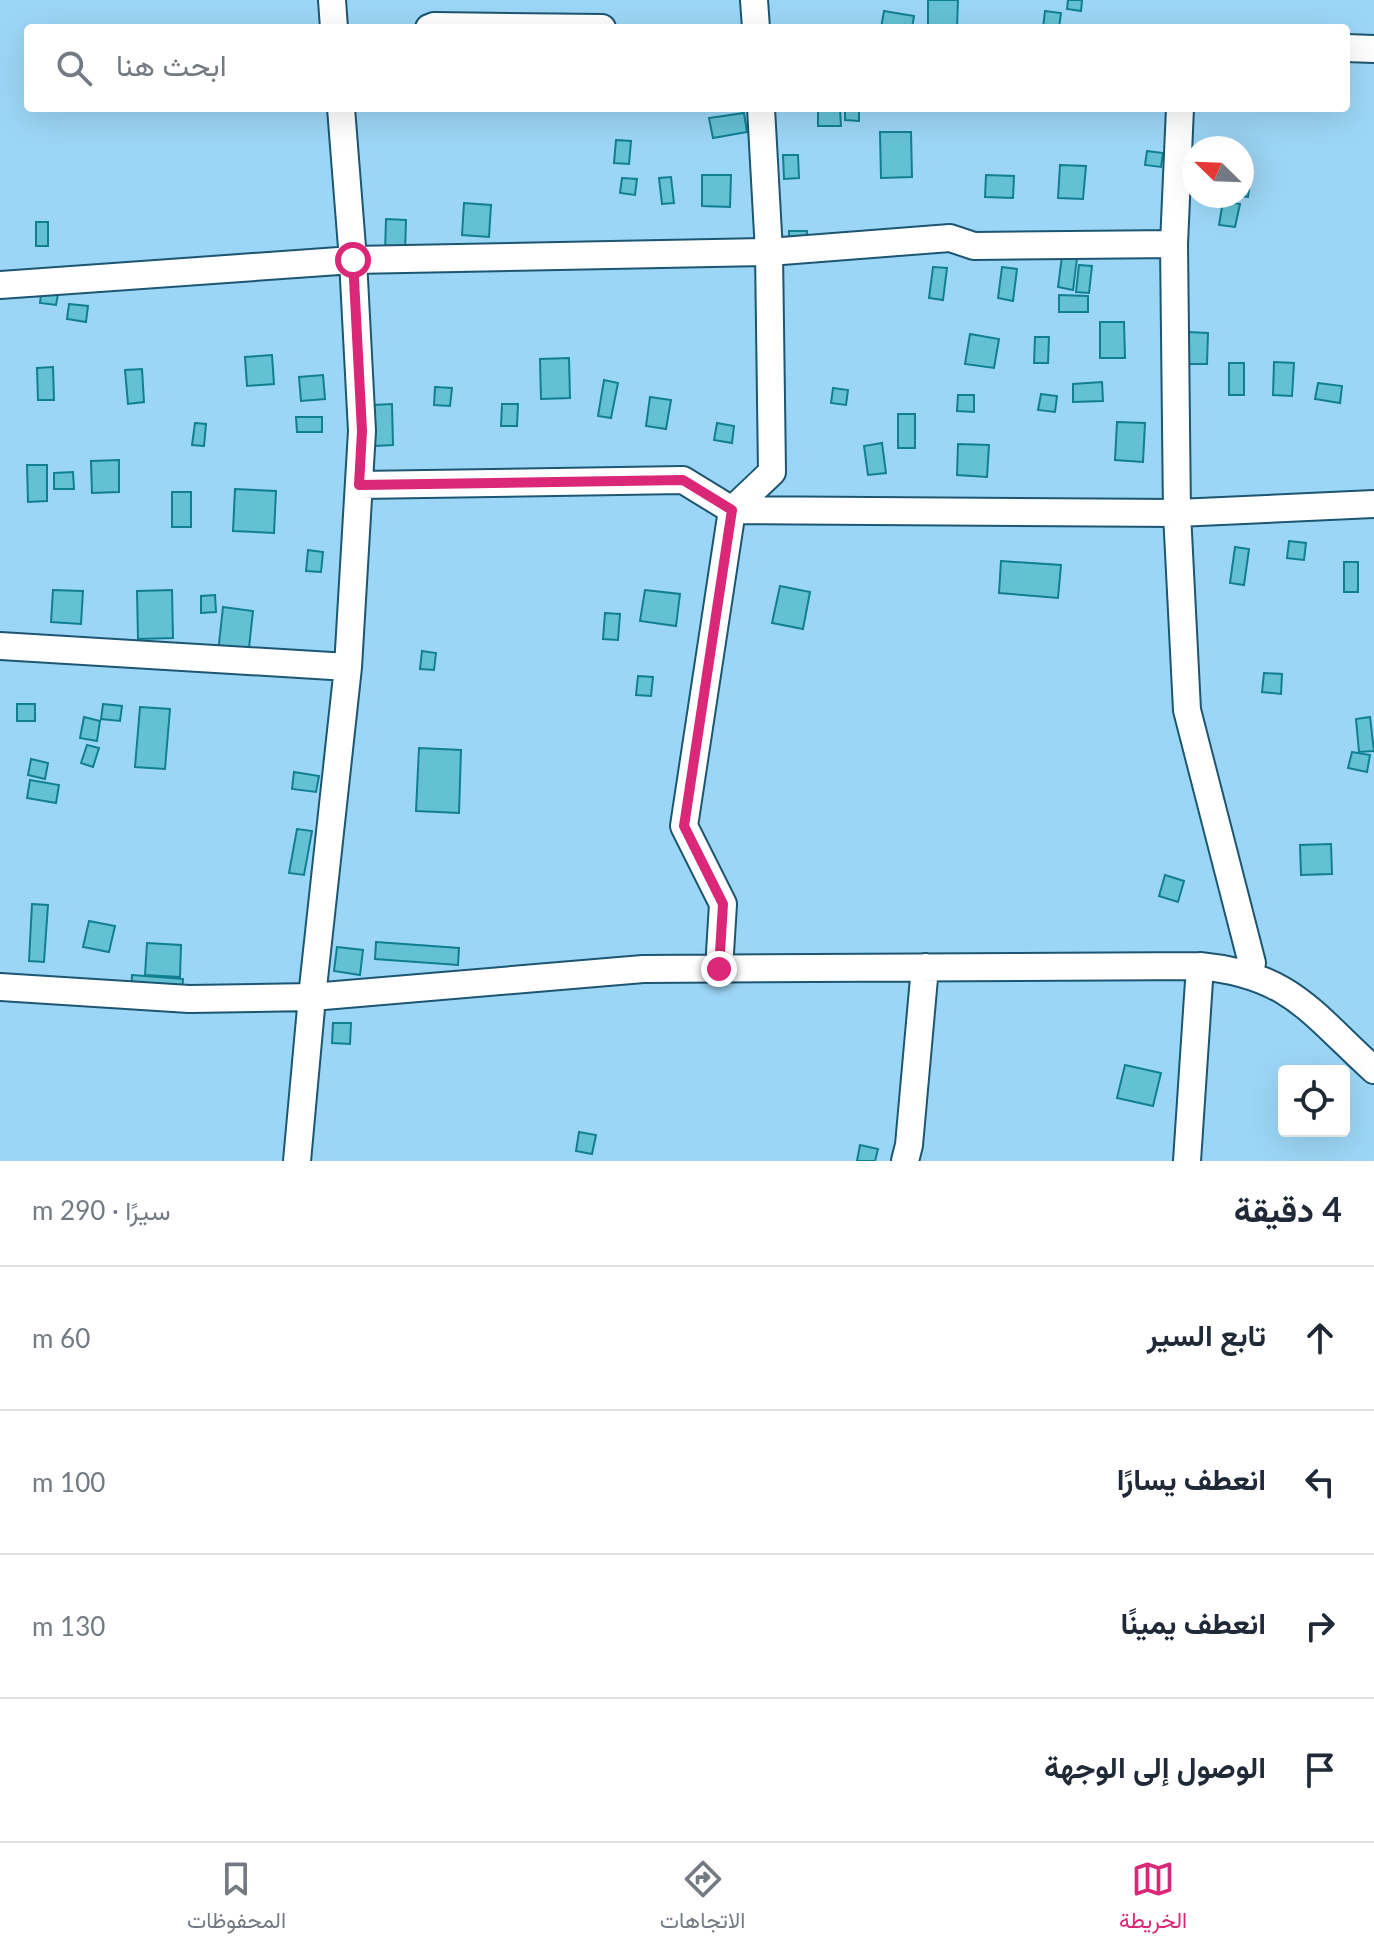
<!DOCTYPE html>
<html lang="ar">
<meta charset="utf-8">
<style>
body{margin:0;font-family:Lato,Vazirmatn,sans-serif;background:#f6f6f7;color:#1f2937;direction:rtl}
.controls{position:absolute;right:24px;bottom:24px;display:grid;overflow:hidden;border-radius:8px;box-shadow:0 8px 32px #0002}
.controls button{width:72px;height:72px;display:grid;place-items:center;padding:0;border:0;border-bottom:2px solid #e0e1e3;background:#fff;color:#1f2937;font:40px sans-serif}
.compass{position:absolute;left:1182px;top:136px;width:72px;height:72px;border-radius:50%;background:#fff;box-shadow:0 8px 32px #0002;rotate:293deg}
.stop{position:absolute;width:24px;height:24px;margin:-18px;border:6px solid #db2777;border-radius:50%;background:#fff}
.stop.end{background:#db2777;border-color:#fff;box-shadow:0 2px 8px #0008}
.list{margin:0;padding:0;list-style:none}
h2{display:flex;justify-content:space-between;align-items:center;height:104px;margin:0;padding:0 32px;font-size:34px}
h2 small{font-size:26px;font-weight:400;color:#747a83}
.list li{display:grid;grid-template-columns:52px 1fr auto;gap:24px;align-items:center;box-sizing:border-box;height:144px;padding:0 32px;border-top:2px solid #e0e1e3}
.list b{display:block;font-size:30px;white-space:nowrap}
.list em{font-size:26px;font-style:normal;color:#747a83}
.icon{flex:none;width:44px;height:44px;fill:none;stroke:currentColor;stroke-width:2;stroke-linecap:round;stroke-linejoin:round}
.map{position:relative;flex:none;width:1374px;height:1161px;overflow:hidden;direction:ltr}
.search{position:absolute;background:#fff;box-shadow:0 8px 32px #0002;left:24px;right:24px;top:24px;height:88px;display:flex;align-items:center;gap:20px;box-sizing:border-box;padding:0 28px;border-radius:8px;color:#747a83;font-size:30px}
.sheet{height:680px;background:#fff}
nav{display:flex;justify-content:space-around;align-items:center;box-sizing:border-box;height:112px;border-top:2px solid #e0e1e3;background:#fff;font-size:22px;color:#747a83}
nav a{display:grid;justify-items:center;gap:4px}
nav .on{color:#db2777}
.map>svg:first-child{display:block}
</style>
<div class="map">
<svg width="1374" height="1161" viewBox="0 0 1374 1161">
<rect width="100%" height="100%" fill="#9cd6f6"/>
<!-- building -->
<path fill="#64c1d4" stroke="#107f91" stroke-width="2" d="M 928,0 L 958,0 L 957,28 L 928,28 Z
M 1068,0 L 1082,0 L 1081,11 L 1067,9 Z
M 884,11 L 914,16 L 912,28 L 881,28 Z
M 1045,11 L 1061,13 L 1059,28 L 1043,28 Z
M 818,108 L 840,108 L 841,126 L 818,126 Z
M 845,108 L 859,108 L 859,121 L 845,120 Z
M 744,113 L 747,132 L 713,138 L 709,118 Z
M 880,132 L 911,132 L 912,177 L 881,178 Z
M 616,140 L 631,141 L 629,164 L 614,163 Z
M 1147,151 L 1163,153 L 1161,167 L 1145,165 Z
M 783,155 L 798,155 L 799,178 L 784,179 Z
M 1060,165 L 1086,166 L 1083,199 L 1058,198 Z
M 1242,168 L 1252,169 L 1248,197 L 1240,196 L 1242,196 Z
M 702,175 L 731,175 L 730,207 L 702,206 Z
M 986,175 L 1014,176 L 1013,198 L 985,197 Z
M 671,177 L 674,203 L 662,204 L 659,178 Z
M 622,178 L 637,179 L 635,195 L 620,193 Z
M 1223,201 L 1240,204 L 1235,227 L 1219,225 Z
M 464,203 L 491,205 L 489,237 L 462,235 Z
M 386,219 L 406,220 L 405,253 L 385,252 Z
M 36,222 L 48,222 L 48,246 L 36,246 Z
M 789,231 L 807,231 L 806,248 L 789,247 Z
M 1062,256 L 1077,258 L 1073,290 L 1058,287 Z
M 1079,265 L 1092,266 L 1089,293 L 1076,292 Z
M 933,267 L 947,268 L 943,300 L 929,298 Z
M 1002,267 L 1017,269 L 1013,301 L 998,298 Z
M 42,286 L 59,289 L 56,305 L 40,303 Z
M 1059,295 L 1088,296 L 1088,312 L 1059,312 Z
M 69,304 L 88,306 L 86,322 L 67,319 Z
M 1100,322 L 1124,322 L 1125,358 L 1100,358 Z
M 1188,332 L 1208,333 L 1207,364 L 1187,364 Z
M 970,334 L 999,339 L 994,368 L 965,364 Z
M 1035,337 L 1049,337 L 1048,363 L 1034,363 Z
M 272,355 L 274,384 L 247,386 L 245,357 Z
M 569,358 L 570,398 L 541,399 L 540,359 Z
M 1274,362 L 1294,363 L 1292,396 L 1273,395 Z
M 1229,363 L 1244,363 L 1244,395 L 1229,395 Z
M 53,367 L 54,400 L 38,400 L 37,368 Z
M 142,369 L 144,402 L 128,404 L 125,370 Z
M 323,375 L 325,399 L 301,401 L 299,377 Z
M 604,380 L 618,383 L 611,418 L 598,416 Z
M 1102,382 L 1103,401 L 1073,402 L 1073,384 Z
M 1318,383 L 1342,386 L 1340,403 L 1315,399 Z
M 435,387 L 452,388 L 450,406 L 434,405 Z
M 833,388 L 848,390 L 846,405 L 831,403 Z
M 1041,394 L 1057,396 L 1055,412 L 1038,410 Z
M 958,395 L 974,395 L 974,412 L 957,411 Z
M 650,397 L 671,400 L 666,429 L 646,426 Z
M 392,404 L 393,445 L 374,446 L 373,405 Z
M 502,404 L 518,404 L 517,426 L 501,426 Z
M 898,414 L 915,414 L 915,448 L 898,448 Z
M 296,417 L 322,417 L 322,432 L 297,432 Z
M 1117,422 L 1145,423 L 1143,462 L 1115,460 Z
M 195,423 L 206,424 L 204,446 L 192,445 Z
M 717,423 L 734,426 L 732,443 L 714,440 Z
M 882,443 L 886,473 L 868,475 L 864,446 Z
M 958,444 L 989,445 L 987,477 L 957,475 Z
M 119,460 L 119,492 L 92,493 L 91,461 Z
M 27,465 L 47,465 L 47,501 L 28,502 Z
M 73,472 L 74,489 L 54,489 L 54,473 Z
M 235,489 L 276,491 L 274,533 L 233,531 Z
M 172,492 L 191,492 L 191,527 L 172,527 Z
M 1289,541 L 1306,543 L 1304,560 L 1287,558 Z
M 1235,547 L 1249,549 L 1244,585 L 1230,583 Z
M 308,550 L 323,552 L 321,572 L 306,571 Z
M 1001,561 L 1061,565 L 1058,598 L 999,593 Z
M 1344,562 L 1358,562 L 1358,592 L 1344,592 Z
M 780,586 L 810,592 L 803,629 L 772,623 Z
M 53,590 L 83,591 L 81,624 L 51,622 Z
M 172,590 L 173,638 L 138,639 L 137,591 Z
M 645,590 L 680,594 L 676,626 L 640,621 Z
M 215,595 L 216,612 L 201,613 L 201,596 Z
M 223,607 L 253,611 L 248,657 L 218,653 Z
M 605,613 L 620,614 L 618,640 L 603,639 Z
M 422,651 L 436,653 L 434,670 L 420,669 Z
M 1264,673 L 1282,674 L 1281,694 L 1262,692 Z
M 638,676 L 653,677 L 651,696 L 636,695 Z
M 17,704 L 35,704 L 35,721 L 17,721 Z
M 103,704 L 122,706 L 120,721 L 101,719 Z
M 140,707 L 170,709 L 165,769 L 135,767 Z
M 84,717 L 100,721 L 97,741 L 80,738 Z
M 1370,717 L 1374,751 L 1359,752 L 1356,719 Z
M 87,745 L 99,748 L 93,767 L 81,763 Z
M 419,748 L 461,750 L 459,813 L 416,811 Z
M 1352,752 L 1370,755 L 1367,772 L 1348,768 Z
M 31,759 L 48,763 L 45,779 L 28,775 Z
M 294,772 L 319,776 L 316,792 L 292,789 Z
M 30,780 L 59,785 L 56,803 L 27,798 Z
M 297,829 L 312,831 L 304,875 L 289,873 Z
M 1331,844 L 1332,874 L 1301,875 L 1300,845 Z
M 1165,875 L 1184,881 L 1178,902 L 1159,896 Z
M 32,904 L 48,905 L 44,962 L 29,961 Z
M 89,921 L 115,926 L 109,952 L 83,947 Z
M 376,942 L 459,948 L 458,965 L 375,959 Z
M 147,943 L 181,945 L 180,977 L 145,975 Z
M 337,947 L 363,950 L 360,975 L 334,971 Z
M 132,975 L 183,979 L 182,995 L 131,992 Z
M 333,1023 L 351,1023 L 350,1044 L 332,1043 Z
M 1125,1065 L 1161,1073 L 1153,1106 L 1117,1098 Z
M 579,1132 L 596,1135 L 592,1154 L 576,1151 Z
M 860,1145 L 878,1149 L 875,1161 L 857,1161 Z"/>
<g fill="none" stroke-linecap="round" stroke-linejoin="round">
<defs>
<path id="minor" d="M 332,0 L 334,28
M 754,0 L 756,28
M 429,28 L 434,26 L 602,28
M 1346,48 L 1374,49
M 1180,108 L 1174,244 L 1177,513 L 1187,710 L 1252,963 L 1245,973
M 0,285 L 353,260 L 769,252 L 950,238 L 974,246 L 1174,244
M 359,485 L 683,480 L 732,510 L 1177,513 L 1374,504
M 0,646 L 348,667
M 719,969 L 723,904 L 684,826 L 732,510 L 772,472 L 769,252 L 761,108
M 0,987 L 189,999 L 312,997 L 643,969 L 1200,966 C 1291,975 1311,1013 1374,1070
M 297,1161 L 312,997 L 348,667 L 362,431 L 353,260 L 341,108
M 905,1161 L 909,1145 L 925,967
M 1187,1161 L 1200,966"/>
</defs>
<!-- minor casing -->
<use href="#minor" stroke="#1c5671" stroke-width="30"/>
<!-- minor -->
<use href="#minor" stroke="#fff" stroke-width="26"/>
</g>
<g fill="none" stroke-linecap="round" stroke-linejoin="round">
<!-- route -->
<path stroke="#db2777" stroke-width="10" d="M 353,260 L 362,431 L 359,485 L 683,480 L 732,510 L 684,826 L 723,904 L 719,969"/>
</g>
</svg>
<div class="controls">
<button><svg class="icon" aria-label="locate" viewBox="0 0 24 24"><circle cx="12" cy="12" r="6"/><path d="M12 2v4M12 18v4M2 12h4M18 12h4"/></svg></button>
</div>
<svg class="compass" viewBox="-18 -18 36 36"><path d="M0-13l5 13h-10z" fill="#e53935"/><path d="M0 13l5-13h-10z" fill="#747a83"/></svg>
<div class="stop" style="left:353px;top:260px"></div>
<div class="stop end" style="left:719px;top:969px"></div>
<div class="search"><svg class="icon" aria-label="search" viewBox="0 0 24 24"><circle cx="10" cy="10" r="6"/><path d="M15 15l6 6"/></svg>ابحث هنا</div>
</div>
<section class="sheet">
<h2>4 دقيقة<small>سيرًا · 290 m</small></h2>
<ul class="list">
<li><svg class="icon" aria-label="ahead" viewBox="0 0 24 24"><path d="M12 20V5M6 11l6-6 6 6"/></svg><div><b>تابع السير</b></div><em>60 m</em></li>
<li><svg class="icon" aria-label="left" viewBox="0 0 24 24"><path d="M17 20v-9H6M10 6l-5 5 5 5"/></svg><div><b>انعطف يسارًا</b></div><em>100 m</em></li>
<li><svg class="icon" aria-label="right" viewBox="0 0 24 24"><path d="M7 20v-9h11M14 6l5 5-5 5"/></svg><div><b>انعطف يمينًا</b></div><em>130 m</em></li>
<li><svg class="icon" aria-label="arrive" viewBox="0 0 24 24"><path d="M6 21V4h12l-3 4 3 4H6"/></svg><div><b>الوصول إلى الوجهة</b></div></li>
</ul>
</section>
<nav>
<a class="on"><svg class="icon" aria-label="map" viewBox="0 0 24 24"><path d="M3 6l6-2 6 2 6-2v14l-6 2-6-2-6 2zM9 4v14M15 6v14"/></svg>الخريطة</a>
<a><svg class="icon" aria-label="directions" viewBox="0 0 24 24"><path d="M12 3l9 9-9 9-9-9zM9 14v-3h6M13 9l2 2-2 2"/></svg>الاتجاهات</a>
<a><svg class="icon" aria-label="saved" viewBox="0 0 24 24"><path d="M7 4h10v16l-5-4-5 4z"/></svg>المحفوظات</a>
</nav>
